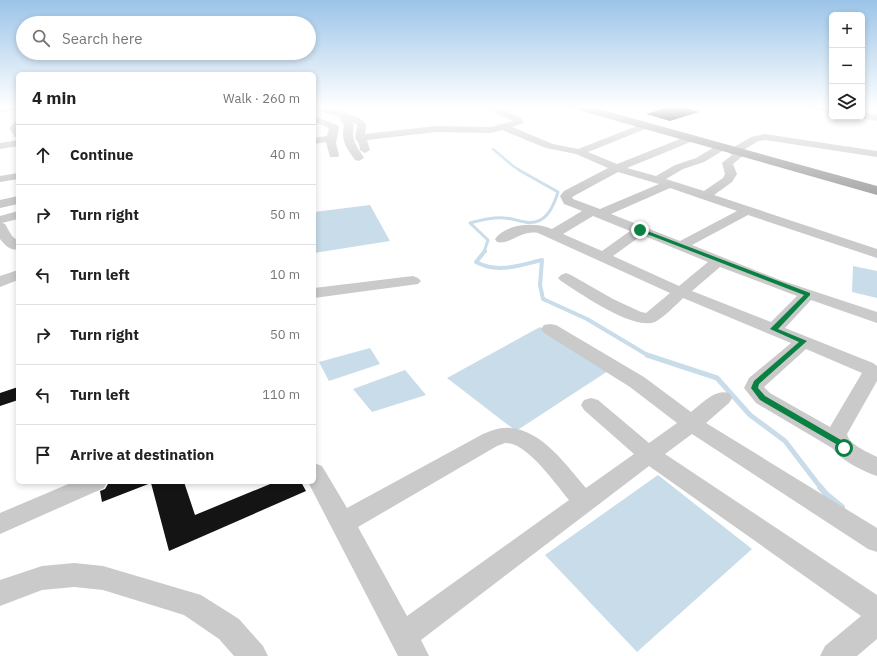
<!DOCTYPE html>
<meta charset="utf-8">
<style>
body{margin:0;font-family:"IBM Plex Sans",sans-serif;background:#f2f2f2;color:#222}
.controls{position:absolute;right:12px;top:12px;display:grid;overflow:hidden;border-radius:6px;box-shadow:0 2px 6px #0003}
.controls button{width:36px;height:36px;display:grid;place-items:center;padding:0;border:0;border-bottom:1px solid #e0e0e0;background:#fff;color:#222;font:20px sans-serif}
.stop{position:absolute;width:12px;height:12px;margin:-9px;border:3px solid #0b8043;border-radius:50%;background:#fff}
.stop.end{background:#0b8043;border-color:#fff;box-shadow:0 1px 4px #0008}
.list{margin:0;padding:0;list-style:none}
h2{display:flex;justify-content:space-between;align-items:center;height:52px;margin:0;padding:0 16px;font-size:17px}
h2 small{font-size:13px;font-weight:400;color:#767676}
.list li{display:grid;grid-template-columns:26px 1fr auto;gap:12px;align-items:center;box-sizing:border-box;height:60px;padding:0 16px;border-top:1px solid #e0e0e0}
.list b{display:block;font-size:15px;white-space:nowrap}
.list em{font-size:13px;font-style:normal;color:#767676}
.icon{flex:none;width:22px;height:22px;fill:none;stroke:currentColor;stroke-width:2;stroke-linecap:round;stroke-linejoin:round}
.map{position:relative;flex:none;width:877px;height:656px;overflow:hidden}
.search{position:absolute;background:#fff;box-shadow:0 2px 6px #0003;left:16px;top:16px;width:300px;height:44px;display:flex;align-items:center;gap:10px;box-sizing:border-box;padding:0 14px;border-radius:22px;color:#767676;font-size:15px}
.panel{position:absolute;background:#fff;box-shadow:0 2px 6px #0003;left:16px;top:72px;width:300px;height:412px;border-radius:6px}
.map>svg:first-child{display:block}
</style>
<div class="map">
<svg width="877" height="656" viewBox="0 0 877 656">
<rect width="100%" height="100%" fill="#fff"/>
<!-- water -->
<path fill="#c8dce9" d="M 370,205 L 390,241 L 314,253 L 314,212 Z
M 853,266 L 877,271 L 877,298 L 852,292 Z
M 540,327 L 608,371 L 516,431 L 447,378 Z
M 370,348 L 380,364 L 329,381 L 319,362 Z
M 405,370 L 426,395 L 372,412 L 353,389 Z
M 658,475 L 752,549 L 637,652 L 545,555 Z"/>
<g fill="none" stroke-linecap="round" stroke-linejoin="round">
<!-- stream-far4 -->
<path stroke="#c8dce9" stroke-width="2.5" d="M 493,149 L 513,166 L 521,171"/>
<!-- stream-far3 -->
<path stroke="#c8dce9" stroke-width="3" d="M 484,252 L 488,240 L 470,223 C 481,220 493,217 504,218 C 511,218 518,221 525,222 C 545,226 553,208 558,192 L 519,170"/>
<!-- stream-far2 -->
<path stroke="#c8dce9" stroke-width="4" d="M 485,251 L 476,262 C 498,274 520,265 542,260 L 540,285 L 543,299 L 587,319 L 649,356"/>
<!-- stream-far1 -->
<path stroke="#c8dce9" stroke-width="5" d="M 647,355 L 717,378 L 750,415 L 785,441 L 821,488"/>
<!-- stream -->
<path stroke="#c8dce9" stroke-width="6" d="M 820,487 L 826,494 L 842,507"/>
</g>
<!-- building -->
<path fill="#141414" d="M 672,106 L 680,106 L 699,112 L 670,121 L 646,114 Z
M 18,387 L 18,400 L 0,406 L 0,393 Z
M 114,482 L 184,482 L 195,515 L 275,482 L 301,482 L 306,491 L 169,551 L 151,483 L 102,502 L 100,491 L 105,489 L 108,484 Z"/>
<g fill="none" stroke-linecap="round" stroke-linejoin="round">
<!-- minor -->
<path fill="#cacaca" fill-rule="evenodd" d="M 7,106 L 18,106 L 18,110 L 0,113 L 0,107 Z
M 491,106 L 500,106 C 506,114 519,114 524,122 L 522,124 L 512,127 L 553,144 L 578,149 L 642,124 L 648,124 L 650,126 L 648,128 L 588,152 L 617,164 L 685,137 L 693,137 L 694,139 L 693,141 L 627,168 L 656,176 L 675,165 L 696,158 L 716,146 L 724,146 L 725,148 L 724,150 L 704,162 L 683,169 L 666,179 L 704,191 L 723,178 L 725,174 L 722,163 L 732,155 L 728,152 L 729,150 L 751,137 L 765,134 L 877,151 L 877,157 L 765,140 L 758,141 L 742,151 L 745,154 L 733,164 L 737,174 L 732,182 L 714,195 L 877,249 L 877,258 L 748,215 L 692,245 L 780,280 L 877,312 L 877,323 L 811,300 L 785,328 L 873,363 L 877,366 L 877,381 L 847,434 C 849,445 868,452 877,457 L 877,476 C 862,471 842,461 832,448 L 756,403 L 744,388 L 749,378 L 791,343 L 683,298 C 676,305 663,318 655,322 C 633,331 580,293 561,281 L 558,278 L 561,275 L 566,273 L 571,275 L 613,299 L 641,312 L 646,313 L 670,293 L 538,233 C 520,230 511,245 497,242 L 495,239 C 506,223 536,222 552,229 L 582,211 L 564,204 L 560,196 L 564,191 L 608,168 L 576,154 L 546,148 L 502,130 L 491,133 L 436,132 L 367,140 L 370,150 L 365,153 L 360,150 L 359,144 L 355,138 L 357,125 L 351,121 L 354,125 C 351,141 356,145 364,158 L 359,161 L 355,160 C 346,147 341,142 344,125 L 339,117 L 322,112 L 321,110 L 325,107 C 334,110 363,115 366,125 C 367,128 365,131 365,134 L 436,126 L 491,127 L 513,121 L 497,114 ZM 618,172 L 659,184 L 600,209 L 573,199 L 572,197 ZM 670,188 L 737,211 L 680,241 L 611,214 ZM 593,216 L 630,231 L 602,251 L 563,234 ZM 642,235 L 708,262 L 679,286 L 613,256 ZM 720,267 L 797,296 L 771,322 L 692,291 ZM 806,349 L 862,373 L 830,427 L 770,393 L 764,387 Z
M 806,106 L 823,106 L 832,108 L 832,114 L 807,108 Z
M 862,113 L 877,115 L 877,121 L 859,118 L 862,117 Z
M 314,116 L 337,125 L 339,127 L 336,143 L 339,155 L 338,157 L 330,157 L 326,142 L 314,144 L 314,138 L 327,136 L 329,128 L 314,122 Z
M 18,121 L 18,138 L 15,137 L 9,128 L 15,122 Z
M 18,140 L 18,146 L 0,149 L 0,143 Z
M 18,173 L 18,179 L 0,182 L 0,176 Z
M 18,196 L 18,204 L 0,208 L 0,200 Z
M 18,211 L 18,219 L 2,223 L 5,224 L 12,236 L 18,241 L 18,249 C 10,251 5,245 0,239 L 0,216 Z
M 18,270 L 18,280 L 0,287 L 0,276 Z
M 413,276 L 418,278 L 421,281 L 418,284 L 314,298 L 314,288 Z
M 550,324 L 556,325 L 644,377 L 691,412 C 703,403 714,389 729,393 L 732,398 L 729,403 L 706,423 L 877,528 L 877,552 L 868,549 L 692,434 L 665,454 L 877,595 L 877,639 L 857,656 L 820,656 L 825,646 L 861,616 L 649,466 L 421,640 L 429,656 L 398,656 L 308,482 L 314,482 L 314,463 L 322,466 L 347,508 L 483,434 C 491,431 500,427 510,428 C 542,430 567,466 586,488 L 634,454 L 584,410 L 581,405 L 584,400 L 591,398 L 598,400 L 649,443 L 677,423 L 630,387 L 544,333 L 541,329 L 544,325 ZM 505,443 C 527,442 556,485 569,500 L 407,616 L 358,527 L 497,446 Z
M 73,482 L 107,482 L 104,488 L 0,534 L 0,513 Z
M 74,563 L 103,566 L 201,595 L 239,619 L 263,646 L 268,656 L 234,656 L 219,639 L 184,615 L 103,590 L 74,587 L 42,590 L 0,606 L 0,580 L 42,566 Z"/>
<!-- major -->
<path fill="#a5a5a5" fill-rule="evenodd" d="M 570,106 L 588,106 L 877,186 L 877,195 L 571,108 Z"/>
</g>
<!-- sky -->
<linearGradient id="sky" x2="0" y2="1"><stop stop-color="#9bc4e8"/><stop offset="0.54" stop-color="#fff"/><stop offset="1" stop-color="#fff" stop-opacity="0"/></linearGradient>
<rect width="877" height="198" fill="url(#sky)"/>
<!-- route -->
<path fill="#0b8043" d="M 639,229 L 642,229 L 810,293 L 810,295 L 778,329 L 807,341 L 759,384 L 758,388 L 765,396 L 841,440 L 848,448 L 847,450 L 841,450 L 836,444 L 760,400 L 751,388 L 754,381 L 799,342 L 770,329 L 804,295 L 639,231 Z"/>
</svg>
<div class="controls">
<button>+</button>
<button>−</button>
<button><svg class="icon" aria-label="layers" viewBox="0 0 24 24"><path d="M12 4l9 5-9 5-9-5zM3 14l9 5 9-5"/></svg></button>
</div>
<div class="stop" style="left:844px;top:448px"></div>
<div class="stop end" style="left:640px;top:230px"></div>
<div class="search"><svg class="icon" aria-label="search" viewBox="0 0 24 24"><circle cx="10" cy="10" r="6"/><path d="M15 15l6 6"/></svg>Search here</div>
<section class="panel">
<h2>4 min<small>Walk · 260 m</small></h2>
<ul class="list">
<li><svg class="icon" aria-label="ahead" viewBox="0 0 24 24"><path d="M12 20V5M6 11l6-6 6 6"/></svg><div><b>Continue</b></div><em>40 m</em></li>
<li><svg class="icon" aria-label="right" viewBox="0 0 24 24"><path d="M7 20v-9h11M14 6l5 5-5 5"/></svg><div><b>Turn right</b></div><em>50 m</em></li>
<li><svg class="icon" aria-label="left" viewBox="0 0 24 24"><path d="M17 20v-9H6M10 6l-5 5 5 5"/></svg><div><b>Turn left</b></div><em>10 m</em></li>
<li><svg class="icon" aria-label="right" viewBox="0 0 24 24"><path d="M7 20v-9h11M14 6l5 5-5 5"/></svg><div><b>Turn right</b></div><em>50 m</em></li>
<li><svg class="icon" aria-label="left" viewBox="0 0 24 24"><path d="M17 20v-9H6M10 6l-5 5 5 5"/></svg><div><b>Turn left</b></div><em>110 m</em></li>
<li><svg class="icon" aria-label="arrive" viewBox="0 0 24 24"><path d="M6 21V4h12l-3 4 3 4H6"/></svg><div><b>Arrive at destination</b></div></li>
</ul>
</section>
</div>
